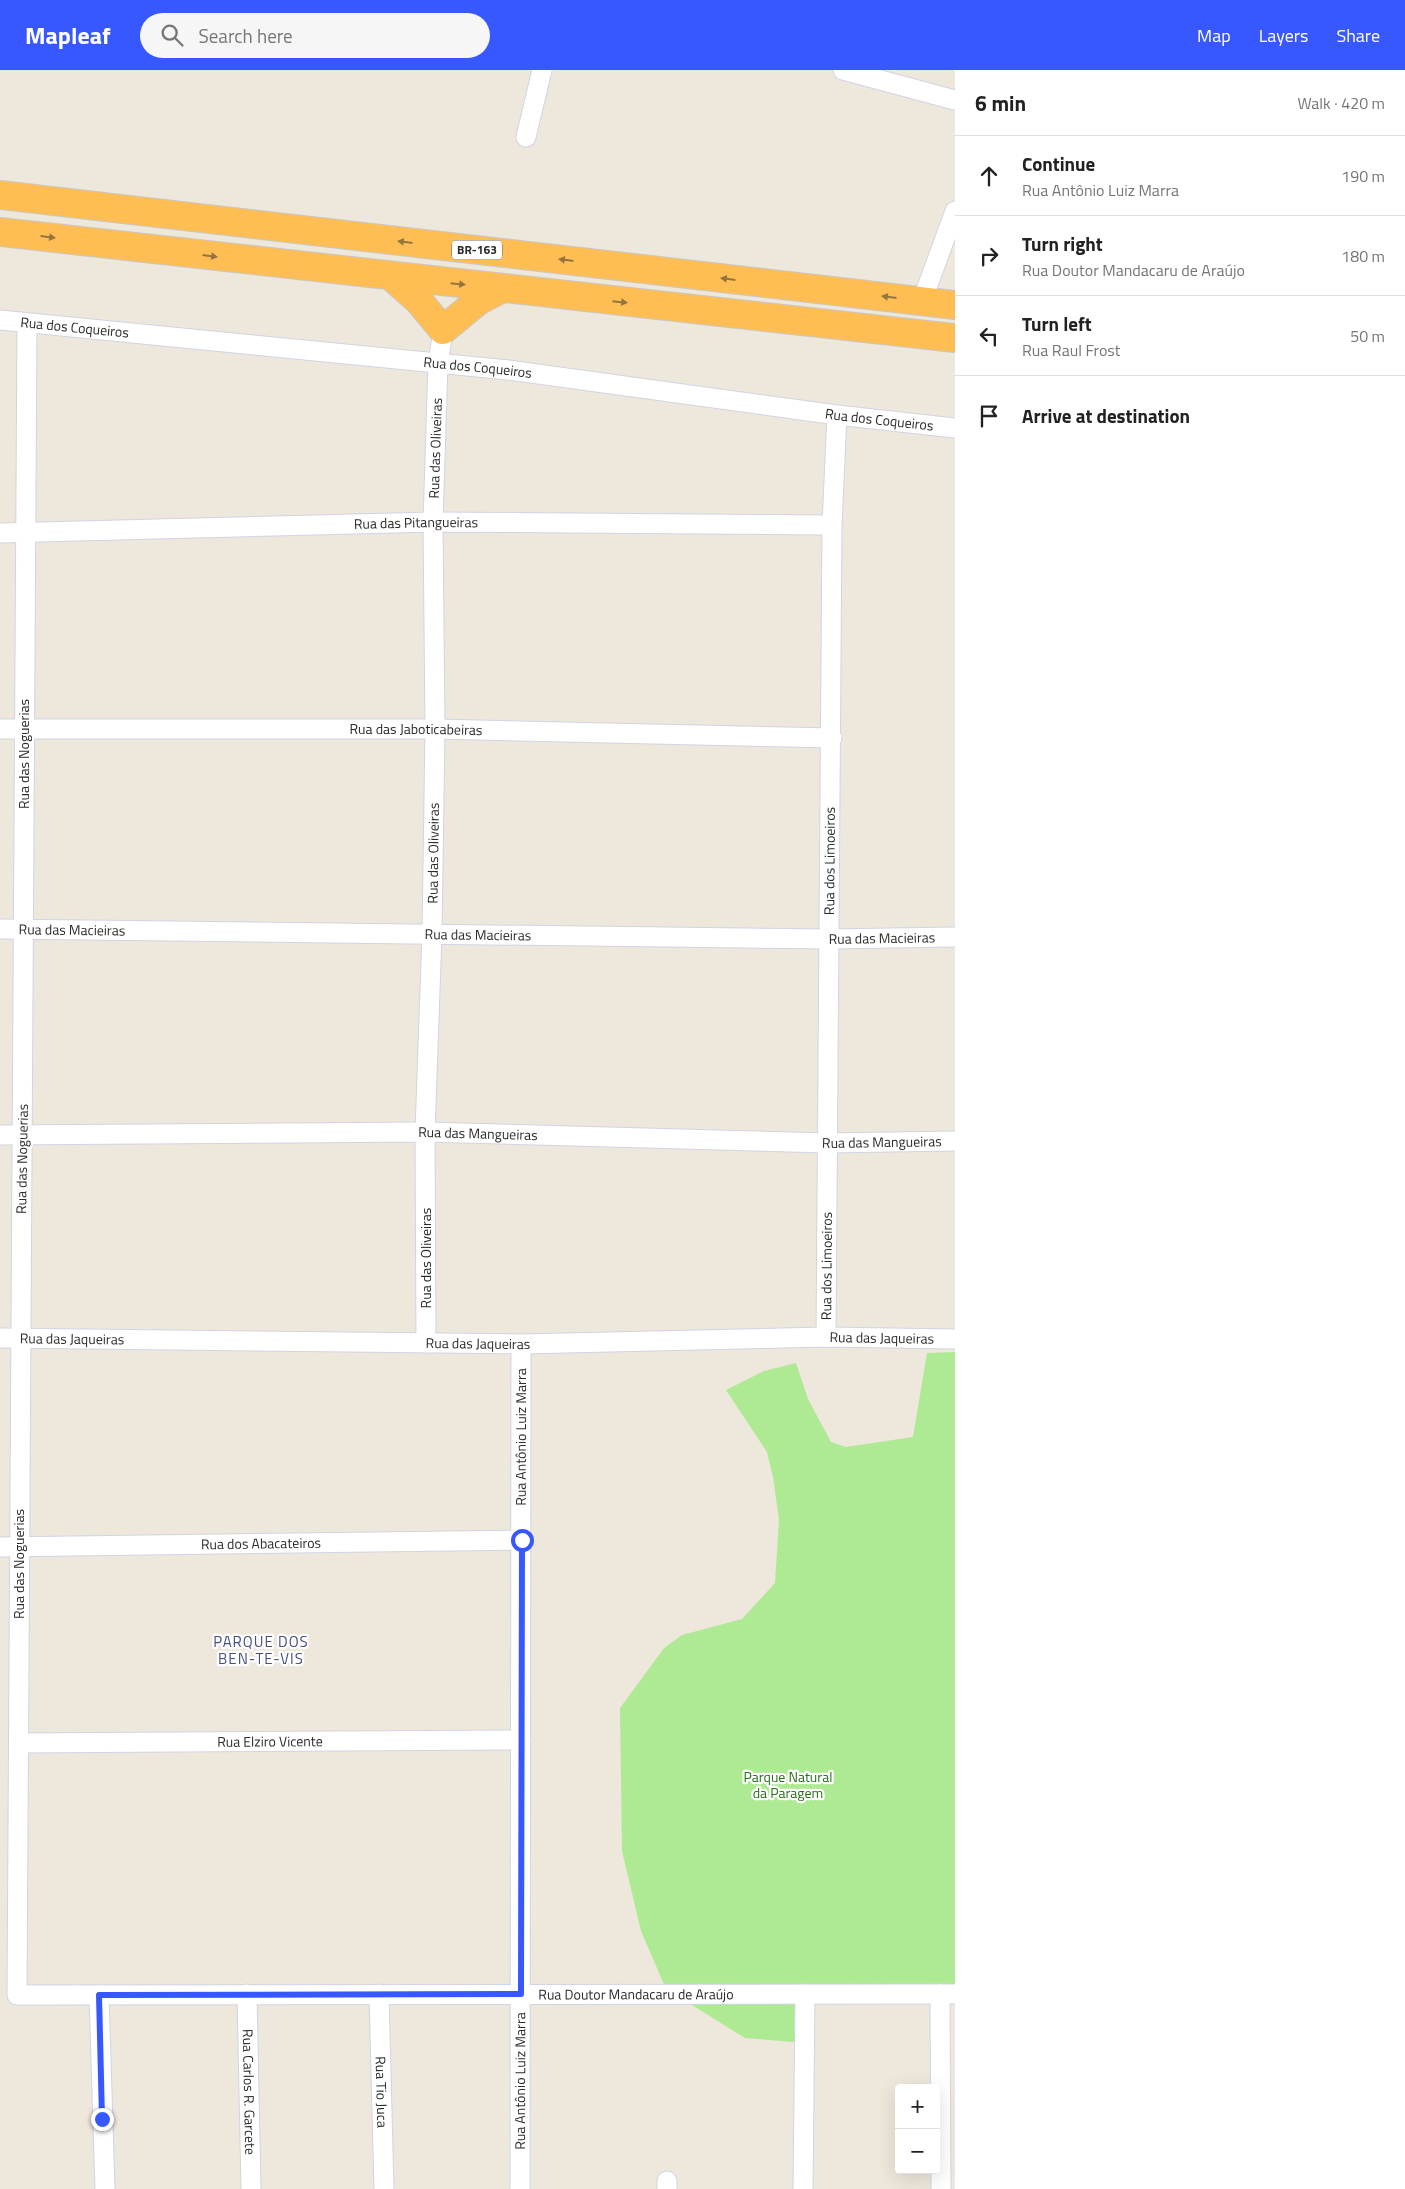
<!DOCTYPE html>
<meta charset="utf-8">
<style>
body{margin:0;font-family:"Titillium Web",sans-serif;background:#f6f6f6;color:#222}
.controls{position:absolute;right:15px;bottom:15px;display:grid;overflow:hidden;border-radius:5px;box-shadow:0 5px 20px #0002}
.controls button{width:45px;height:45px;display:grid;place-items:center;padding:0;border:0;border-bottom:1px solid #e0e0e0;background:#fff;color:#222;font:25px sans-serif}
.stop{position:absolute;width:15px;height:15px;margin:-11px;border:4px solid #3858ff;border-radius:50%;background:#fff}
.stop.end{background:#3858ff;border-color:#fff;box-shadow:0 1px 5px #0008}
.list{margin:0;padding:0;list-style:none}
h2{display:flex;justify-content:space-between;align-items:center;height:65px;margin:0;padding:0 20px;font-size:21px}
h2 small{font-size:16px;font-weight:400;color:#767676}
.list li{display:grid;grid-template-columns:32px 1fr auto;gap:15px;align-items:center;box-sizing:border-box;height:80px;padding:0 20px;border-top:1px solid #e0e0e0}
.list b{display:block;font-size:19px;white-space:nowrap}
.list p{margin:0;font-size:16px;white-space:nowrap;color:#767676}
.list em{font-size:16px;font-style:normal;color:#767676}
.icon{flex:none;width:28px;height:28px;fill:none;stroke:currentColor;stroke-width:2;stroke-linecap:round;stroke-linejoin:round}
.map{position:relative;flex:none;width:955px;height:2119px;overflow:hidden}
header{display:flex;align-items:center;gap:30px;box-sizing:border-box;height:70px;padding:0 25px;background:#3858ff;color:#fff}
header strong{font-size:24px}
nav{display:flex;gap:28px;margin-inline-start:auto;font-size:18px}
.search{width:350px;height:45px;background:#f6f6f6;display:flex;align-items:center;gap:12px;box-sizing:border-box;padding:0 18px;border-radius:28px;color:#767676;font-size:19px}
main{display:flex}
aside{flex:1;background:#fff}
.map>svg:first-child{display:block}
</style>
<header>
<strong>Mapleaf</strong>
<div class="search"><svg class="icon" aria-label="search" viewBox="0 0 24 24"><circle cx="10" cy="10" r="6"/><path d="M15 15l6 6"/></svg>Search here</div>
<nav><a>Map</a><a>Layers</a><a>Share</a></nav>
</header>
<main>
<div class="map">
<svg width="955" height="2119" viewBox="0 0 955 2119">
<rect width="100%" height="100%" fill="#eee7dc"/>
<!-- green -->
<path fill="#aeea93" d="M 955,1282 L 955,1929 L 797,1923 L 794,1972 L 745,1968 L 666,1919 L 641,1861 L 622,1781 L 620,1638 L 664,1578 L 682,1565 L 742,1549 L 775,1513 L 779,1450 L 773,1407 L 767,1382 L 726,1320 L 764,1301 L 796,1293 L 808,1329 L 831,1372 L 846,1377 L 913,1367 L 927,1283 Z"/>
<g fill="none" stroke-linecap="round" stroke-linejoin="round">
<defs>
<g id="minor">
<path d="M 843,0 L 955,30"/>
<path d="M 526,67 L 542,0"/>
<path d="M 922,231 L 955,141"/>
<path id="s1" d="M 0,250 L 508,300 L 837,345 L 955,358"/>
<path id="s2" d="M 27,253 L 17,1925 L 955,1924"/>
<path id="s3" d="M 0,463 L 433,452 L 832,455"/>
<path id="s4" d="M 0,659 L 435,659 L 832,668"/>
<path id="s5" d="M 0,859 L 830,869 L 955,867"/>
<path id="s6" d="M 0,1065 L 425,1062 L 827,1073 L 955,1071"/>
<path id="s7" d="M 826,1267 L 832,455 L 837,345"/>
<path id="s8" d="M 0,1268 L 521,1274 L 826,1267 L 955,1269"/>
<path id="s9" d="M 426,1273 L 425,1062 L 432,864 L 435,659 L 433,452 L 438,293 L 443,260"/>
<path id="s10" d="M 0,1477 L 522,1470"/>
<path id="s11" d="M 19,1673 L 521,1670"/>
<path id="s12" d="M 247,1924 L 251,2119"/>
<path id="s13" d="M 379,1924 L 384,2119"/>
<path d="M 940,1924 L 941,2119"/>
<path d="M 99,1925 L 105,2119"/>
<path id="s14" d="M 520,2119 L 521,1274"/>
<path d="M 667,2119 L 667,2111"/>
<path d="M 803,2119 L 805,1924"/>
</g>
<path id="trunk" d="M 0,125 L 955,235
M 0,162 L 955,268
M 392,207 L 418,230 L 443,260 L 478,231 L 501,219"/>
</defs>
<!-- minor casing -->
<use href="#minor" stroke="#d1d4e5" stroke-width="21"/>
<!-- trunk casing -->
<use href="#trunk" stroke="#c8c8c8" stroke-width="30"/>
<!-- minor -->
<use href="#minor" stroke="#fff" stroke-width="19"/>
<!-- trunk -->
<use href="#trunk" stroke="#ffbe53" stroke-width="28"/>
</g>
<!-- one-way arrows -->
<defs><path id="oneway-solid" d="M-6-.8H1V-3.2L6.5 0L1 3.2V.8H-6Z" transform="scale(1.25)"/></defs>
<g fill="#95743f">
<use href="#oneway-solid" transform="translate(48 167) rotate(7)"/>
<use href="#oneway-solid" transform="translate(405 172) rotate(-173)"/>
<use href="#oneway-solid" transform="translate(210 186) rotate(7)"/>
<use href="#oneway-solid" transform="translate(566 190) rotate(-173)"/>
<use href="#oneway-solid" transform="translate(728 209) rotate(-173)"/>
<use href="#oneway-solid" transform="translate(458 214) rotate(6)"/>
<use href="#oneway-solid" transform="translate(889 227) rotate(-173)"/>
<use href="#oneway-solid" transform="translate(620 232) rotate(6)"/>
</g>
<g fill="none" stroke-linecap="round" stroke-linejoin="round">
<!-- route -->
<path stroke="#3858ff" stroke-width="6" d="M 102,2049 L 99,1925 L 521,1924 L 522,1470"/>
</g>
<g text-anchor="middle" stroke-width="4.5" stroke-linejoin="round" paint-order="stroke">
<!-- shield labels -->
<rect fill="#fff" stroke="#6b6b6b" stroke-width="1" x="452" y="170.5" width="50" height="19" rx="4"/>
<g font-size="12" font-weight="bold" fill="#2b2b2b">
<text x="477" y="184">BR-163</text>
</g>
<!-- street labels -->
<g font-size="14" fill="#2b2b2b" stroke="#fff">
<text dy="5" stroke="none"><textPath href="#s1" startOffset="75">Rua dos Coqueiros</textPath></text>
<text dy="5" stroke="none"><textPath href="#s1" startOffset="480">Rua dos Coqueiros</textPath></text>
<text dy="5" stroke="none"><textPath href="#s1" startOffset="885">Rua dos Coqueiros</textPath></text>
<text dy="5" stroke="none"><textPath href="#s9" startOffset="895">Rua das Oliveiras</textPath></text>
<text dy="5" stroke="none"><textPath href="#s3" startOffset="416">Rua das Pitangueiras</textPath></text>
<text dy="5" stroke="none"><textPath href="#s4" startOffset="416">Rua das Jaboticabeiras</textPath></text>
<text transform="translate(24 684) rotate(-90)" y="5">Rua das Noguerias</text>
<text dy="5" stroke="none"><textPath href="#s9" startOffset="490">Rua das Oliveiras</textPath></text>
<text dy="5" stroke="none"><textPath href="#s7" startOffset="476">Rua dos Limoeiros</textPath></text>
<text dy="5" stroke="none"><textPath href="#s5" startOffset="72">Rua das Macieiras</textPath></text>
<text dy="5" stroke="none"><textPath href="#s5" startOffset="478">Rua das Macieiras</textPath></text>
<text dy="5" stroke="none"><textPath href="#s5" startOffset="882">Rua das Macieiras</textPath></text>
<text dy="5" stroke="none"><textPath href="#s6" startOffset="478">Rua das Mangueiras</textPath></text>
<text dy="5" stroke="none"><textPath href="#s6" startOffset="882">Rua das Mangueiras</textPath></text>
<text transform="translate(22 1089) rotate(-89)" y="5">Rua das Noguerias</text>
<text transform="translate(426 1188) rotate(-90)" y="5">Rua das Oliveiras</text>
<text dy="5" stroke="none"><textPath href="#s7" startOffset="71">Rua dos Limoeiros</textPath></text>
<text dy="5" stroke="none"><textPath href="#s8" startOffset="882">Rua das Jaqueiras</textPath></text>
<text dy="5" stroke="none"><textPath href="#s8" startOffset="72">Rua das Jaqueiras</textPath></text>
<text dy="5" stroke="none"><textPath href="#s8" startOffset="478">Rua das Jaqueiras</textPath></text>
<text dy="5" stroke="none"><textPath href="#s14" startOffset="752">Rua Antônio Luiz Marra</textPath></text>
<text dy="5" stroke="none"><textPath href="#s10" startOffset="261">Rua dos Abacateiros</textPath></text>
<text transform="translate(19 1494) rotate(-90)" y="5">Rua das Noguerias</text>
<text dy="5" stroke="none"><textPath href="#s11" startOffset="251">Rua Elziro Vicente</textPath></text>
<text dy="5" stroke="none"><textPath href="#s2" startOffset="2291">Rua Doutor Mandacaru de Araújo</textPath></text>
<text dy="5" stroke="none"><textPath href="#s14" startOffset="108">Rua Antônio Luiz Marra</textPath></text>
<text dy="5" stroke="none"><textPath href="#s12" startOffset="98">Rua Carlos R. Garcete</textPath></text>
<text dy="5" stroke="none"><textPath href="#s13" startOffset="98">Rua Tio Juca</textPath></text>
</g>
<!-- park labels -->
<g font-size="14" fill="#247013" stroke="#fff">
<text x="788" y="1712">Parque Natural<tspan x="788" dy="16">da Paragem</tspan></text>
</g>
<!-- neighbourhood labels -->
<g font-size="15" letter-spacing="1" fill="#464f81" stroke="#fff">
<text x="261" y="1577">PARQUE DOS<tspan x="261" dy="17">BEN-TE-VIS</tspan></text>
</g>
</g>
</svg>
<div class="controls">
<button>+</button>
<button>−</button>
</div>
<div class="stop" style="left:522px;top:1470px"></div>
<div class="stop end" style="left:102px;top:2049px"></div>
</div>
<aside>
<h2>6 min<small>Walk · 420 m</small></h2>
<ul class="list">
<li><svg class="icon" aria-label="ahead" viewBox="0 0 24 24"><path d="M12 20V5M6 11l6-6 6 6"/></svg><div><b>Continue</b><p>Rua Antônio Luiz Marra</p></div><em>190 m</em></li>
<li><svg class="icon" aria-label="right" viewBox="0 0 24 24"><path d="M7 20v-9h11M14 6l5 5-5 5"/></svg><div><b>Turn right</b><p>Rua Doutor Mandacaru de Araújo</p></div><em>180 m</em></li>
<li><svg class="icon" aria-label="left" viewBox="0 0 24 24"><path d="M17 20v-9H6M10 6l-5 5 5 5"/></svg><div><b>Turn left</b><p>Rua Raul Frost</p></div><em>50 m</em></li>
<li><svg class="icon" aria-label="arrive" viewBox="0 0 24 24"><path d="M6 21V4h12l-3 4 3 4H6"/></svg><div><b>Arrive at destination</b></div></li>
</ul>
</aside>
</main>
